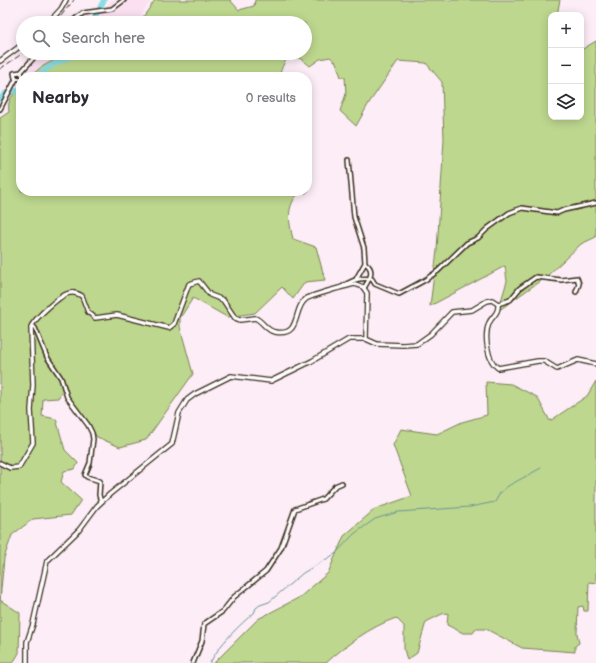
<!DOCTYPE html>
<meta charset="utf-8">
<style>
body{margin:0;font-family:"Balsamiq Sans",sans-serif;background:#f7f7f7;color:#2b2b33}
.controls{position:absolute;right:12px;top:12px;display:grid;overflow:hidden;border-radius:8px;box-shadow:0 2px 10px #0003}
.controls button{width:36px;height:36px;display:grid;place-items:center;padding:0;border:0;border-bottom:1px solid #e1e1e2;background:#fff;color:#2b2b33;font:20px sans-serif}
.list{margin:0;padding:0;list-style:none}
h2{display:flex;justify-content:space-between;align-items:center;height:52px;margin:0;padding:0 16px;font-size:17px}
h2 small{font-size:13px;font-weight:400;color:#7c7c81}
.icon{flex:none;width:22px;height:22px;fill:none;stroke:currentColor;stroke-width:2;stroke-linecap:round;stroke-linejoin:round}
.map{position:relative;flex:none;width:596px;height:663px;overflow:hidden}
.search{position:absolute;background:#fff;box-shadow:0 2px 10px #0003;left:16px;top:16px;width:296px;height:44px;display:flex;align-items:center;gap:10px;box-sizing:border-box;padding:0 14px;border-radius:22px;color:#7c7c81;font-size:15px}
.panel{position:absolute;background:#fff;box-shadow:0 2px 10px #0003;left:16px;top:72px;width:296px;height:124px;border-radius:16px}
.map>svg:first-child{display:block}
</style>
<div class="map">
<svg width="596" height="663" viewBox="0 0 596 663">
<rect width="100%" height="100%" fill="#fcedf7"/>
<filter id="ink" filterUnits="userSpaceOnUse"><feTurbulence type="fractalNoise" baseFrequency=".025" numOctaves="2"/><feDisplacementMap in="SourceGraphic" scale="8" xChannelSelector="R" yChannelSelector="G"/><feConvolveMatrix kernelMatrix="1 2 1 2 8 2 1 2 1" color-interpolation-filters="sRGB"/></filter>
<g filter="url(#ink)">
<!-- built -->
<path fill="#fae0f1" d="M 112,0 L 151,0 L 137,21 L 139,23 L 97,23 L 101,14 Z
M 43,53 L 66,53 L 40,68 L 33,74 L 29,67 Z"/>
<!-- green -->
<path fill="#bdd78e" stroke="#7c8056" d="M 155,0 L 230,0 L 239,10 L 254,6 L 255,0 L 560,0 L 557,15 L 551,15 L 551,117 L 581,117 L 581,50 L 596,41 L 596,237 L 581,244 L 547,276 L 498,311 L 507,281 L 505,266 L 430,306 L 437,250 L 444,140 L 442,82 L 426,63 L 398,61 L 369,103 L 356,126 L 340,111 L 346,94 L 345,77 L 341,77 L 336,62 L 330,57 L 320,59 L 310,66 C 292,50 285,55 279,77 L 30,77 L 40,68 L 66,53 L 305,53 L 305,23 L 139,23 Z
M 21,87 L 21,191 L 307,191 L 307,188 L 309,190 L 306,193 L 297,195 C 286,209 289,222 293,239 L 316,247 L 325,280 L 305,282 L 293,299 L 282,287 L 255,313 L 227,317 L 193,298 L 180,318 L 180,327 L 193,374 L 146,440 L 120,447 L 97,437 L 64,389 L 58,398 L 43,399 L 42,416 L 56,419 L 65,450 L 78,463 L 75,469 L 64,471 L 61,482 L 81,500 L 71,515 L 33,519 L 12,535 L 4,558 L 0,600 L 20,613 L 19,653 L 13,663 L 0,663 L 0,118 L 9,112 C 7,100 12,95 21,87 Z
M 596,381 L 596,583 L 589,582 L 588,611 L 584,611 L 583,606 L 578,607 L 577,633 L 579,643 L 575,646 L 575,652 L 522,648 L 486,629 L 476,629 L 473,633 L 463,633 L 447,625 L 448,613 L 442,614 L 426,622 L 417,653 L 407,660 L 404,649 L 404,626 L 396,618 C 370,627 346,645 326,663 L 214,663 L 258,619 L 300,597 L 328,573 L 344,536 L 375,509 L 412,496 L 393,445 L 401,429 L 437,434 L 462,422 L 487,415 L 486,382 L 511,384 L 537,397 L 550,421 L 587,396 Z"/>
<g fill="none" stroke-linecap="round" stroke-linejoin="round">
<!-- stream -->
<path stroke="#6b9594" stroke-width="1" d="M 210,663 C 217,647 241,623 254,613 L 256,608 L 260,605 L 269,602 L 303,573 L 335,554 L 354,534 L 375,519 L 398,512 L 470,507 L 495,502 L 500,493 L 508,486 L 541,468"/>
<!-- river -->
<path stroke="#8bdce3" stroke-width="5.5" d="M 92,23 L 104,0
M 38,77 C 47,65 67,58 81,53
M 0,99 L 6,93 L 21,90"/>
<defs>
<path id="minor" d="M 70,23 L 83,13 L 112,9 L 124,0
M 21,72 L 38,53
M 21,79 L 15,78 L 14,73 L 21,72 L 23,77
M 0,109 L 16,79
M 349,160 L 354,217 L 364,248 L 365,263 L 356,279
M 342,287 C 351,280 361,277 372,279 L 375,284 L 399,294 L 425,280 L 438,271 L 467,243 L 478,238 L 487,229 L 509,213 L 522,208 L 557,213 L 564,210 L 596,203
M 364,288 C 369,280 376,270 365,263
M 498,304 L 510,300 L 520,288 L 536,277 L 561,280 L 577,278 L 579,284 L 576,292
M 32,325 L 35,328 L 47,357 L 61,378 L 67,397 L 88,425 L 92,433 L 93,439 L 90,463 L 85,475 L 87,477 L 100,481 L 99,495 L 101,502
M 193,663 L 202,641 L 204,624 L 223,611 L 234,597 L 266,571 L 281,548 L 295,509 L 323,499 L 335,486 L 342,483"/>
<path id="tertiary" d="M 48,23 L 61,9 L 66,0
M 0,61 L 23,44
M 0,463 L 10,468 L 19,467 L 33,443 L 31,410 L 33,385 L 31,327 C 35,318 61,294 70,293 C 75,292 79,294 82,296 L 88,312 L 95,318 L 117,315 L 169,328 L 174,324 L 189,284 L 199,281 L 210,295 L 223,300 L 235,318 L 240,320 L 255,318 C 263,321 266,331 275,332 C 302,337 292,309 306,299 C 309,296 349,285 355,284 L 363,287 L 367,293 L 366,339
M 27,663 L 27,642 L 33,624 L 47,561 L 79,530 L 97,506 L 110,494 L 172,444 L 179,413 L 187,400 L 195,394 L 231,376 L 271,381 L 312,361 L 349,339 L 366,339 L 377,344 L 403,345 L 417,344 L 431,334 L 452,312 L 472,310 L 487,301 L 492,300 L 498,304 C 499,314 492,316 489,323 C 484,335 487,361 498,368 L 538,361 L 544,361 L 557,369 L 578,360 L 596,364"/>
</defs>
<!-- minor casing -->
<use href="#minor" stroke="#3b2a1e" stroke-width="6"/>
<!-- tertiary casing -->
<use href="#tertiary" stroke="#3b2a1e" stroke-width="6"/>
<!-- minor -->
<use href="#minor" stroke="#fff" stroke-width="3"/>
<!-- tertiary -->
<use href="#tertiary" stroke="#fff" stroke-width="3.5"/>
<!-- rail -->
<path stroke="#3b2a1e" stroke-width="1" stroke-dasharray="6 3" stroke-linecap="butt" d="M 55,23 L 74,0
M 0,69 L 23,53"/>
</g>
</g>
</svg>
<div class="controls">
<button>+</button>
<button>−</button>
<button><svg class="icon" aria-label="layers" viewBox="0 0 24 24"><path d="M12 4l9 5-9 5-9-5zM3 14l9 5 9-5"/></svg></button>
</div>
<div class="search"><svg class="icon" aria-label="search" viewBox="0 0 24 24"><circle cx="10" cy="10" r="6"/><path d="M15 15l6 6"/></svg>Search here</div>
<section class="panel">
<h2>Nearby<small>0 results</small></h2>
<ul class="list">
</ul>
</section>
</div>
